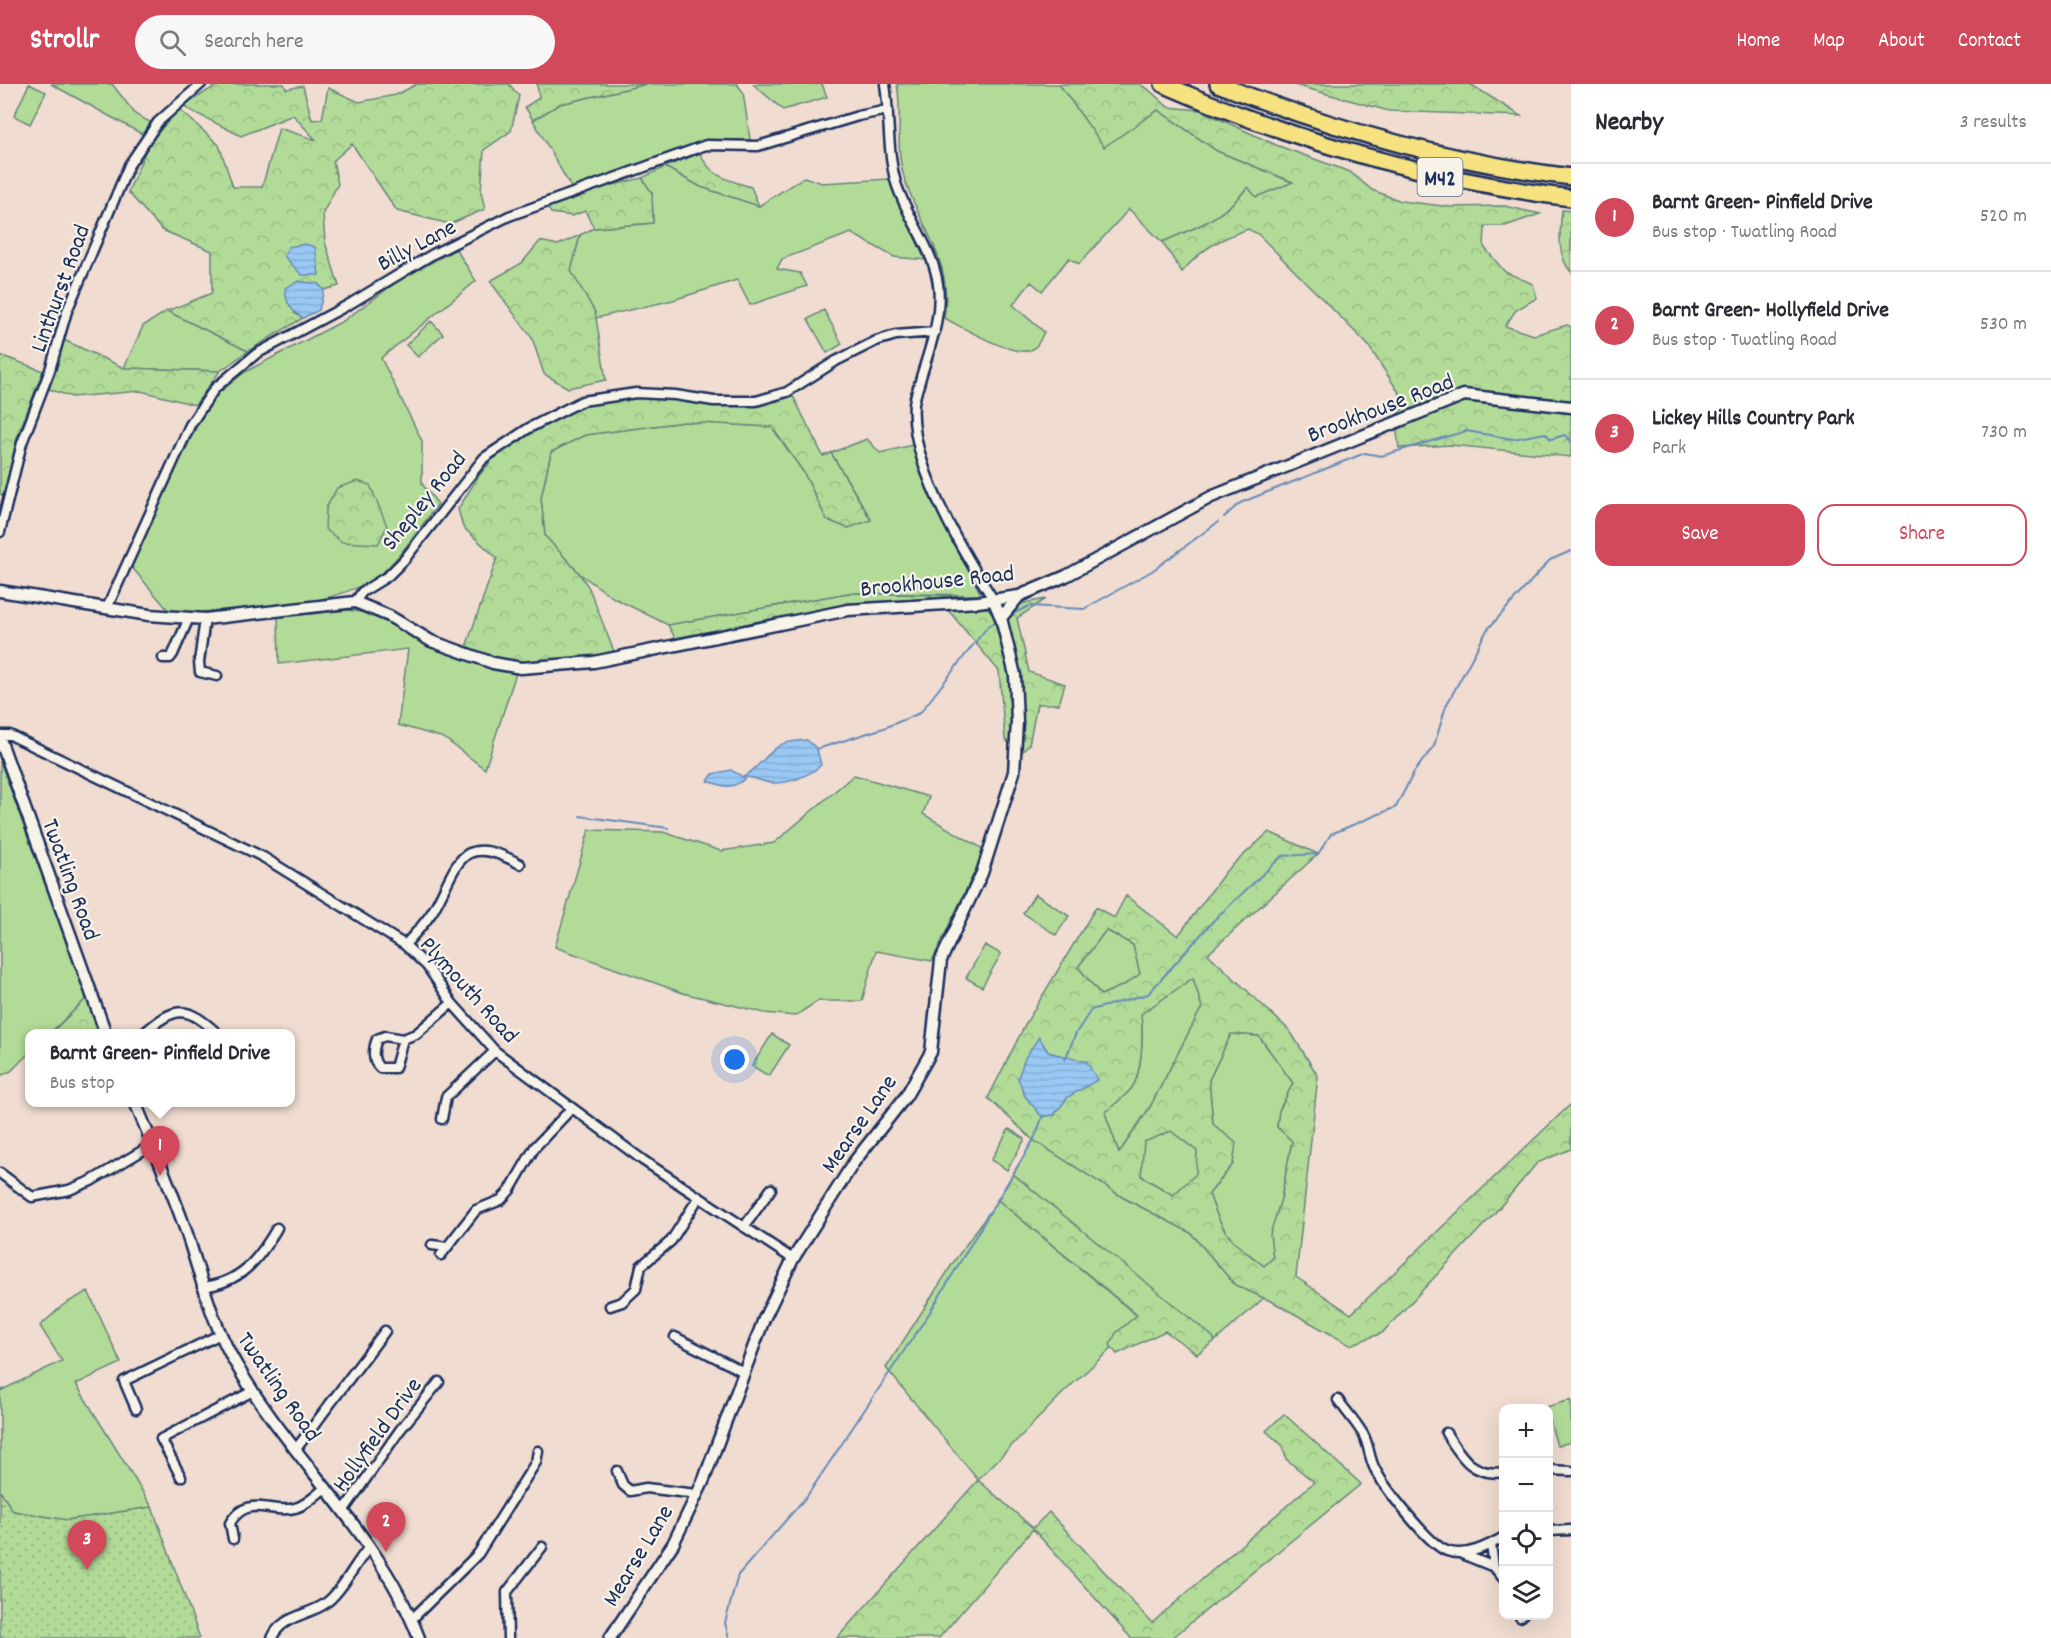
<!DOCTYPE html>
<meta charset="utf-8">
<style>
body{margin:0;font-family:Dekko,sans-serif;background:#f7f7f7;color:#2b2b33}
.controls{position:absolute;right:18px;bottom:18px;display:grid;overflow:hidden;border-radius:12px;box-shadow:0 6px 24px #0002}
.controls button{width:54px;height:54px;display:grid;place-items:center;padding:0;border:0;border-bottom:2px solid #e1e1e2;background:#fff;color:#2b2b33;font:30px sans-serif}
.you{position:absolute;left:735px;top:976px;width:21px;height:21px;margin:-15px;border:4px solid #fff;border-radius:50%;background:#1a73e8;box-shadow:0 0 0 9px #1a73e833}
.badge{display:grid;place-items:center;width:39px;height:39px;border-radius:50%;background:#d1495b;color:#fff;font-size:20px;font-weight:700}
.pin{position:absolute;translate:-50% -50px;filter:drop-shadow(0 2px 3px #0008)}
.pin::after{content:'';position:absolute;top:32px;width:21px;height:18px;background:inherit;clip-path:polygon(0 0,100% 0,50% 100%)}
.popup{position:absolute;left:25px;top:945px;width:270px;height:78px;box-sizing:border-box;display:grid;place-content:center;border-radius:12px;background:#fff;filter:drop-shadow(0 2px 4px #0005);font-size:20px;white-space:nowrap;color:#7c7c81}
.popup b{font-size:22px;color:#2b2b33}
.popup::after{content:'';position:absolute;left:50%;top:100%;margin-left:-12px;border:12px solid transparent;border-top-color:#fff}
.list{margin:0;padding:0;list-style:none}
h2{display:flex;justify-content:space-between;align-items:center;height:78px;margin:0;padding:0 24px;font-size:26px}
h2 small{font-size:20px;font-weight:400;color:#7c7c81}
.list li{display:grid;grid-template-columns:39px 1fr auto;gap:18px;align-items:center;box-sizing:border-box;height:108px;padding:0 24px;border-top:2px solid #e1e1e2}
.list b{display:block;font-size:22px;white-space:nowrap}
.list p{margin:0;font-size:20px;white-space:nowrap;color:#7c7c81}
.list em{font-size:20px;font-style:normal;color:#7c7c81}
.actions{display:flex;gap:12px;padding:18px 24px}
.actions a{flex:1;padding:14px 0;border:2px solid #d1495b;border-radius:18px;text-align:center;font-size:21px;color:#d1495b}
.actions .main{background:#d1495b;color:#fff}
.icon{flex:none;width:33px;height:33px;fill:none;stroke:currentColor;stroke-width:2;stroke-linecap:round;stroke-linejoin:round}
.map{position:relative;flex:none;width:1571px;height:1554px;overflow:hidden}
header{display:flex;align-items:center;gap:36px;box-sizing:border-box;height:84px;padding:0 30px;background:#d1495b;color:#fff}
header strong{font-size:28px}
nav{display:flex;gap:33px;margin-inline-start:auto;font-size:21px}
.search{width:420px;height:54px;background:#f7f7f7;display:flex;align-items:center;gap:15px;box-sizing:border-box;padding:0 21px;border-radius:33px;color:#7c7c81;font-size:22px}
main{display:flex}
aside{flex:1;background:#fff}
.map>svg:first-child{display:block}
</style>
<header>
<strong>Strollr</strong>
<div class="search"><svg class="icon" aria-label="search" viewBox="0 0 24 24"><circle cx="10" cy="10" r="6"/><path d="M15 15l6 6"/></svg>Search here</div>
<nav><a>Home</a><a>Map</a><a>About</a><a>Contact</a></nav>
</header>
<main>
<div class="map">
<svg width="1571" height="1554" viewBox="0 0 1571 1554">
<defs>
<pattern id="forest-crowns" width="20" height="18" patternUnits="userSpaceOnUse" patternTransform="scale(1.5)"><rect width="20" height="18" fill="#b2db98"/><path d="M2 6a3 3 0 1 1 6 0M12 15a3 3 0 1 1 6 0" fill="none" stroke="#98bc85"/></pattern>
<pattern id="park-dots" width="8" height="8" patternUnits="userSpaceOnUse" patternTransform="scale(1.5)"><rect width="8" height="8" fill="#b2db98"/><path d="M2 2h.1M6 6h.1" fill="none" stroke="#98bc85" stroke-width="1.8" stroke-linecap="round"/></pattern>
<pattern id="water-rules" width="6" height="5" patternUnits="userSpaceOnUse" patternTransform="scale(1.5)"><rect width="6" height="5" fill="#99c8f4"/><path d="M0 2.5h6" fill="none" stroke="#83acd4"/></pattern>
</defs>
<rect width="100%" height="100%" fill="#f0dcd0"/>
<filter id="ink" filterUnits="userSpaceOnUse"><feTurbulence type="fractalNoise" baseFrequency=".0167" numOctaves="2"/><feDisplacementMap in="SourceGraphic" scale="12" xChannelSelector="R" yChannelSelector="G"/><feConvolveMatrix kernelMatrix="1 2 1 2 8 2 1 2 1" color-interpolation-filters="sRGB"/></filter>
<g filter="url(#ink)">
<!-- grass -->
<path fill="#b2db98" stroke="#66857b" stroke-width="1.5" d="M 29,0 L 46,8 L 30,40 L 14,32 Z
M 51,0 L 112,0 L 136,31 L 152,39 L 142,50 Z
M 647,0 L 737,0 L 743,8 L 750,56 L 705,56 L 572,105 L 533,36 L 560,20 Z
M 753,0 L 822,0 L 827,13 L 783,26 Z
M 897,0 L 1059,0 L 1104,62 L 1158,26 L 1217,67 L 1294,99 L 1256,114 L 1247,104 C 1222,135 1198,143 1162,158 L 1129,125 L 1079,180 L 1069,174 L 1042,207 L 1031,198 L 1013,221 L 1044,248 C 1041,253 1039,261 1034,264 C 1020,278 961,242 944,234 C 954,179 921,144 905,96 C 894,65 903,31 897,0 Z
M 665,83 L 701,103 L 759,122 L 804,93 L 822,99 L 889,95 L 925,176 L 894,173 L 851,149 L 782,175 L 777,185 L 800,189 L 807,202 L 750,221 L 737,196 L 673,216 L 596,234 L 571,187 L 580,151 L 594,144 L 653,139 L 652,109 L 642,94 Z
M 456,165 L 476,197 L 381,274 L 422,357 L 422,400 L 438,420 C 423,439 401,473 383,488 C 339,525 226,530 169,527 L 129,480 L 205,326 L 219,309 L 245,288 L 343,237 L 401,195 Z
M 824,226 L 842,260 L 827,269 L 808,235 Z
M 167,227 L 248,267 L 220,287 L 124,284 L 143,242 Z
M 431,237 L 443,250 L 418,273 L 406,261 Z
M 684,338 L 772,343 L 804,389 L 827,436 L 848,444 L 871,435 L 831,369 L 867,355 L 880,369 L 913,361 L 929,406 L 981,511 L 849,509 L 668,541 L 614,514 L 580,490 L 545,452 L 541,414 L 551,368 L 585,351 Z
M 348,526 L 371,530 L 450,570 L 516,589 L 485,685 L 444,654 L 398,641 L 408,565 L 279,580 L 278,533 Z
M 0,677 L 87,914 L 50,949 L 30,950 L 29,969 L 11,987 L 0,992 Z
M 854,691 L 929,713 L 923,730 L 985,766 L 932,877 L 876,867 L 862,917 L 818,917 L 795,932 L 765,929 L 683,909 L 555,863 L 589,746 L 663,748 L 721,767 L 774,759 Z
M 1035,810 L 1069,832 L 1056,851 L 1023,829 Z
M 1106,846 L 1133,861 L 1140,890 L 1124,901 L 1101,911 L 1078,883 Z
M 985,861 L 1001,870 L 982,903 L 966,894 Z
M 1193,893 L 1202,923 L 1150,1023 L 1119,1069 L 1105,1029 C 1113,1021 1123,1014 1130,1006 C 1143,991 1143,949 1141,930 Z
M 772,950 L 789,961 L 769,992 L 752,982 Z
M 1231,950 L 1259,952 L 1293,999 L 1279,1027 L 1277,1043 L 1292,1057 L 1281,1115 L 1271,1150 L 1273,1174 L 1264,1182 C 1229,1155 1224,1153 1209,1110 L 1233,1080 L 1213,1040 L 1209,996 Z
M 1009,1045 L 1025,1055 L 1007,1086 L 991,1076 Z
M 1171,1047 L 1197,1067 L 1197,1090 L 1173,1112 L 1140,1091 L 1143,1058 Z
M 1034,1055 L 1124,1114 L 1191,1149 L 1235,1201 L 1264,1214 L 1215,1257 L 1013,1090 Z
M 998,1116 L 1142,1236 L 1064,1308 L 978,1396 L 886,1284 L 955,1176 Z
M 88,1207 L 121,1279 L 76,1300 L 152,1423 L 67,1436 L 13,1427 L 0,1407 L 0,1307 L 62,1277 L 40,1242 L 63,1221 Z
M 1571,1316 L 1571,1358 L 1557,1362 L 1546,1323 Z"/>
<!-- forest -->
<path fill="url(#forest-crowns)" stroke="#66857b" stroke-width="1.5" fill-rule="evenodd" d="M 219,0 L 284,0 L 286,5 L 303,2 L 312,36 L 322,35 L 328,4 L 359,18 L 396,11 L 417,0 L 509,0 L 519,12 L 511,47 L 484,66 L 481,108 L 485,125 L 450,140 L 397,127 L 352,60 L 333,77 L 338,100 L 323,129 L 325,158 L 339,202 L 324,206 L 318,200 L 294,229 L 303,234 L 248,267 L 167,227 L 212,209 L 212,167 L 162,146 L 128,108 L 149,59 L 179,25 L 219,61 L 233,103 L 262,103 L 279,44 L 316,56 L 293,31 L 241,52 L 182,22 Z
M 537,0 L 647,0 L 560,20 L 533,36 L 525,23 L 539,14 Z
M 1059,0 L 1139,0 L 1148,5 L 1168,23 L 1200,26 L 1276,61 L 1350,88 L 1372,106 L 1401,117 L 1451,123 L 1505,122 L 1540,130 L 1505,142 L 1485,142 L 1484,163 L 1505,188 L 1533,200 L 1537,214 L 1516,226 L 1505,242 L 1534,251 L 1567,241 L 1571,243 L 1571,373 L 1451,361 L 1399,364 L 1395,332 L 1407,321 L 1368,261 L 1258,150 L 1248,145 C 1220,155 1202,164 1182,188 L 1162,158 C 1198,143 1222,135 1248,103 L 1256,113 L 1293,98 L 1217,67 L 1158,26 L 1104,63 Z
M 1291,0 L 1470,0 L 1521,32 L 1389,27 Z
M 700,69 C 710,93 728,96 751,103 L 759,122 L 701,103 L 665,83 Z
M 642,94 L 652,109 L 653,139 L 594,144 L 585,127 L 572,132 L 551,129 L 547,122 L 575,110 Z
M 1562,126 L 1571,127 L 1571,188 C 1556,170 1560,148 1562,126 Z
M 580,151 L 571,187 L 595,228 L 606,296 L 568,304 L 544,290 L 532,254 L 490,197 L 522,179 L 540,157 L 558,161 Z
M 64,256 L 124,284 L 220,287 L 195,321 L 141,307 L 72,313 L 49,305 Z
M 0,271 L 43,287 L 17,353 L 4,412 L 0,410 Z
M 636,312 L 745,323 L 793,312 L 823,372 L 831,369 L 871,436 L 848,444 L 827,436 L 804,389 L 772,343 L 684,338 L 585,351 L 551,368 L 541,414 L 545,452 L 580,490 L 589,504 L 615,570 L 514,579 L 465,566 L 497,474 L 463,443 L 458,425 L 478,393 L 499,367 L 559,333 L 590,320 Z
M 357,397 L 370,401 L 387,442 L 378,460 L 342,458 L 325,445 L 326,424 L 337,404 Z
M 849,509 L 967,512 L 862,519 L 675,554 L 668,541 Z
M 1046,515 L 1017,534 L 1029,588 L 1065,600 L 1059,620 L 1037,620 L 1029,661 L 1019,671 L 1005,655 L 999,587 L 948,526 L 988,524 L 997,535 L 1019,520 Z
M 1269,748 L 1318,770 L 1208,870 L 1290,947 L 1318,992 L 1296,1193 L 1351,1230 L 1571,1020 L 1571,1065 L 1537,1079 L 1494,1130 L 1382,1249 L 1350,1261 L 1275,1219 L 1235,1201 L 1191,1149 L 1124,1114 L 1033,1056 L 988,1014 L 1026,939 L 1096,823 L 1114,834 L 1126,812 L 1178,852 L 1226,787 ZM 1106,846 L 1133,861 L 1140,890 L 1124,901 L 1101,911 L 1078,883 ZM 1193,894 L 1202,923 L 1150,1023 L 1119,1069 L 1105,1029 C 1113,1021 1123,1014 1130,1006 C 1143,991 1143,949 1141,930 ZM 1231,950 L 1259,952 L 1293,999 L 1279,1027 L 1277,1043 L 1292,1057 L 1281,1115 L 1270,1150 L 1273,1174 L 1264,1182 C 1229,1155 1224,1153 1209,1110 L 1233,1080 L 1236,1059 L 1213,1040 L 1209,996 ZM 1039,954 L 1048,968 L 1066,974 L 1068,1013 L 1054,1031 ZM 1171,1047 L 1197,1067 L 1196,1090 L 1173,1111 L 1141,1092 L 1144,1058 Z
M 87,914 L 102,949 L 50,950 Z
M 1013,1090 L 1213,1253 L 1215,1257 L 1197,1270 L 1165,1247 L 1117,1270 L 1110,1261 L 1116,1249 L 1137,1231 L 998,1116 Z
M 1284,1330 L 1361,1400 L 1172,1554 L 1131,1554 L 1033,1445 L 939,1554 L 837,1554 L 978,1396 L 1033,1444 L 1049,1428 L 1152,1539 L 1314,1398 L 1286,1375 L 1283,1362 L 1266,1347 Z"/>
<!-- park -->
<path fill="url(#park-dots)" stroke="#66857b" stroke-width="1.5" d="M 0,1407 L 13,1427 L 67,1436 L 152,1423 L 200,1554 L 0,1554 Z"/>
<!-- water -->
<path fill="url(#water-rules)" stroke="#678bb8" stroke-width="1.5" d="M 305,160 L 315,163 L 319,191 L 302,191 L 284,172 L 288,163 Z
M 299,197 L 318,200 L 324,206 L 319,226 L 303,234 C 291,227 285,217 285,204 Z
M 807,656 L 817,665 L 821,681 C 809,692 788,700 771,699 C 763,698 756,694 747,693 C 733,706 725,703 708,697 L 713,690 L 731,686 L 743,693 C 758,685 765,671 779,662 C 785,657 799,657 807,656 Z
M 1039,953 L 1048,968 L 1087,978 L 1097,996 L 1068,1013 L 1054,1031 L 1042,1033 L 1025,1012 L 1018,994 L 1025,974 Z"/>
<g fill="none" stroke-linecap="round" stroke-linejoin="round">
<!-- stream -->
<path stroke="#678bb8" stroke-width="2" d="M 1224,433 L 1240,419 L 1365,369 L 1381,372 L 1466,347 L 1513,355 L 1545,349 L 1551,355 L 1565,351 L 1571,357
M 1007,533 L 1029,522 L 1084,525 L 1152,487 L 1218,438
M 817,665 L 884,644 L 920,629 L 988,542 L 996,538
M 580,732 L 668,744
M 1065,976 L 1076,949 L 1091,926 L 1148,910 L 1214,836 L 1282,772 L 1318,770 L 1331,750 L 1396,723 L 1414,688 L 1434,662 L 1446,622 L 1487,546 L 1550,476 L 1571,467
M 729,1554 L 725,1539 L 738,1491 L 807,1412 L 930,1228 L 1034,1055 L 1043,1032"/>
<defs>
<path id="minor" d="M 885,0 C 890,33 887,67 896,99 C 907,134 933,164 938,200 C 942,233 930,263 921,293 C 919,302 915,311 914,320 C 909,378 962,467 993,515
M 0,448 L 22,359 L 50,286 L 67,227 L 129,81 L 158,38 L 201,0
M 355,518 L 362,508 L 388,492 L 404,476 L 484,374 L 529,344 L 582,317 L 636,309 L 675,311 L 714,317 L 756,317 L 787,308 L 836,277 L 876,257 L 896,251 L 935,248
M 107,524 L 190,341 L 215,304 L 256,270 L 348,221 L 433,170 L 509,132 L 706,61 L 758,62 L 858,32 L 888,26
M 205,535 L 199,578 L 200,588 L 217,592
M 163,574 L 170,574 L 173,570 L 189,534
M 0,651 L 10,651 L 263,773 L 405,861 L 427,882 L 452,919 L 495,967 L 644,1077 L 793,1175
M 405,861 C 415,849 426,839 434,825 C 459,780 459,747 520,780
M 143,950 C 176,921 186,921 218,950
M 403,955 L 385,952 L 377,955 C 373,965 372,977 380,984 L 395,984 L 403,955 L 416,950 L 452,919
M 442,1035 L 446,1013 L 495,967
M 0,1089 L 32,1113 L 69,1106 L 91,1097 L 152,1061
M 744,1143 L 771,1105
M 432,1161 L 447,1163
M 441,1171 L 476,1126 L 501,1116 L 510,1106 L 535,1063 L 572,1024
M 202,1203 C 241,1199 259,1175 277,1144
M 610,1222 L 622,1218 L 636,1205 L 641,1182 L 671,1157 L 699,1113
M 675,1253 L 744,1288
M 1338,1316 C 1346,1327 1356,1338 1363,1350 C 1369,1360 1369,1374 1375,1385 C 1384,1403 1429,1461 1447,1467 C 1465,1474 1488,1462 1504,1453
M 136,1325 L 124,1297 L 219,1251
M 1446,1349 C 1461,1372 1472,1393 1504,1388
M 296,1365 L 385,1247
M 1548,1386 L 1571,1387
M 617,1387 L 623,1401 L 630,1407 L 646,1404 L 696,1410
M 181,1393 L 161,1355 L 253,1307
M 344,1426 L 400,1346 L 439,1298
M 1548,1447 L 1571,1446
M 233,1455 L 230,1439 C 248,1409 271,1431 295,1424 C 307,1421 317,1410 326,1403
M 1491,1460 L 1494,1483 L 1504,1495
M 1462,1470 L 1494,1483
M 1520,1533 L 1522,1532
M 412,1535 L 478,1470 L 536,1378 L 538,1367
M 272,1554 C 281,1533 305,1532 323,1521 C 341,1510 355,1479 370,1462
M 508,1554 L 507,1508 L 542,1463"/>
<path id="tertiary" d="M 0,507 L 149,531 L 205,535 L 355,518 L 389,532 L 431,557 L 493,579 L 521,584 L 594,578 L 848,526 L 978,518 L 1019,512 L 1066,492 L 1211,413 L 1464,311 L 1571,323
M 1001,534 L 1019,512
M 0,655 L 106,950
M 135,1018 C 153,1062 172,1106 187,1150 C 202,1196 212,1240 237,1282 C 292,1376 379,1450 419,1554
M 610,1554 L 673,1460 L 703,1398 L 764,1235 L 793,1175 L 854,1078 L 906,1012 L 931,968 L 941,876 L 982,789 L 1014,688 L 1017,638 L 1015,591 L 1001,534 L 993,515"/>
<path id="motorway" d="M 1163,0 C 1294,57 1430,96 1571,114
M 1218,0 C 1332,45 1448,78 1571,93"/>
</defs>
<!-- minor casing -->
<use href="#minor" stroke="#1b2f5e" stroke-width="13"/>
<!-- tertiary casing -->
<use href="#tertiary" stroke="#1b2f5e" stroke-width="15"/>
<!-- motorway casing -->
<use href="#motorway" stroke="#1b2f5e" stroke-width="20"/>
<!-- minor -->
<use href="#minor" stroke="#f7f3e8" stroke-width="8"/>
<!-- tertiary -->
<use href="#tertiary" stroke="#f7f3e8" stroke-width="10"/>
<!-- motorway -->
<use href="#motorway" stroke="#f7e281" stroke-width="15"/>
</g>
</g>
<g text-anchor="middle" stroke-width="4.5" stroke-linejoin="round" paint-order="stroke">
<!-- shield labels -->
<rect fill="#f7f3e8" stroke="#5d6a87" stroke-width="1.5" x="1417.5" y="74" width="45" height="38" rx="4.5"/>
<g font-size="22" font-weight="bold" fill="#1b2f5e">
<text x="1440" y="101">M42</text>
</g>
<!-- street labels -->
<g font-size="24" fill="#1b2f5e" stroke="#f7f3e8">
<text transform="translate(416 160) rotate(-28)" y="8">Billy Lane</text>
<text transform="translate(59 204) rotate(-70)" y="8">Linthurst Road</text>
<text transform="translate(1380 323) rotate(-21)" y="8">Brookhouse Road</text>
<text transform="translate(423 416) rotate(-51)" y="8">Shepley Road</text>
<text transform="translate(937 496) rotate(-6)" y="8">Brookhouse Road</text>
<text transform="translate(72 795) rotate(70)" y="8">Twatling Road</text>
<text transform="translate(470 905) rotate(48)" y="8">Plymouth Road</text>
<text transform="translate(858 1039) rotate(-55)" y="8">Mearse Lane</text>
<text transform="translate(280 1302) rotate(55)" y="8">Twatling Road</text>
<text transform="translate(376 1350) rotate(-54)" y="8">Hollyfield Drive</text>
<text transform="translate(637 1471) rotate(-59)" y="8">Mearse Lane</text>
</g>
</g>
</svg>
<div class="controls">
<button>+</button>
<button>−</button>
<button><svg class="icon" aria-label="locate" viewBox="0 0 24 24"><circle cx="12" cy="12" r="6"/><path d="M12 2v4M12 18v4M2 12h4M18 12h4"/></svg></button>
<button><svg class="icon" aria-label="layers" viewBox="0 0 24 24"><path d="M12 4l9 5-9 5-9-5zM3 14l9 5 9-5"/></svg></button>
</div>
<div class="you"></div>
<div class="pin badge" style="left:160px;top:1092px">1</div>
<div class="popup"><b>Barnt Green- Pinfield Drive</b>Bus stop</div>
<div class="pin badge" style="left:386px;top:1468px">2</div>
<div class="pin badge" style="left:87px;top:1486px">3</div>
</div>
<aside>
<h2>Nearby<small>3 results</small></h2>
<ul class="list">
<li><span class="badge">1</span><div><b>Barnt Green- Pinfield Drive</b><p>Bus stop · Twatling Road</p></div><em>520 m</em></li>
<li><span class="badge">2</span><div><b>Barnt Green- Hollyfield Drive</b><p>Bus stop · Twatling Road</p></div><em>530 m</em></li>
<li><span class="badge">3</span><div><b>Lickey Hills Country Park</b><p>Park</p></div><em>730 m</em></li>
</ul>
<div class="actions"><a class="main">Save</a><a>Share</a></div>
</aside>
</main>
